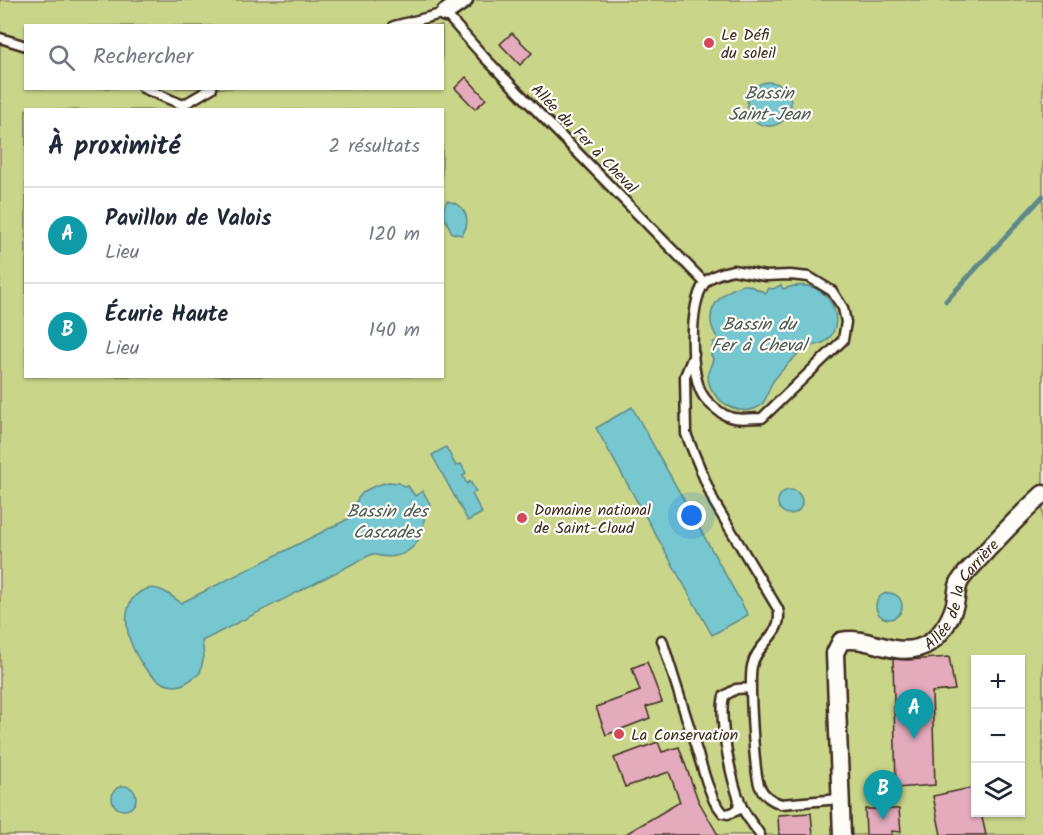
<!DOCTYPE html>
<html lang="fr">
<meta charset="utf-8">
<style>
body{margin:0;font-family:Kalam,sans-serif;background:#f6f6f7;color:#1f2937}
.controls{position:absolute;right:18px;bottom:18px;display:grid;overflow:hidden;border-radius:0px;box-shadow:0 2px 4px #0004}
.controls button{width:54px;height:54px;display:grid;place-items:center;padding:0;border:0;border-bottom:2px solid #e0e1e3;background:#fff;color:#1f2937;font:30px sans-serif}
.you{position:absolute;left:692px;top:516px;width:21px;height:21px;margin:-15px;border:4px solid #fff;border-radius:50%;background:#1a73e8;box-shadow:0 0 0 9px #1a73e833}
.badge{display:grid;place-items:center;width:39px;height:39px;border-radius:50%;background:#db2777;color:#fff;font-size:20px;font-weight:700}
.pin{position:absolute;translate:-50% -50px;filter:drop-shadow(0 2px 3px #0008)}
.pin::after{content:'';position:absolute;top:32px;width:21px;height:18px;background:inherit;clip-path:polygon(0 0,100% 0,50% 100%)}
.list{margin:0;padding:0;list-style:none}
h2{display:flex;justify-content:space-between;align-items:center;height:78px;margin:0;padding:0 24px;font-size:26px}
h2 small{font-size:20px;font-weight:400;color:#747a83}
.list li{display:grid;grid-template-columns:39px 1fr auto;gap:18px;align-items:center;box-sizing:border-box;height:96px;padding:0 24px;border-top:2px solid #e0e1e3}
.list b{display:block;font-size:22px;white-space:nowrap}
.list p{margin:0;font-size:20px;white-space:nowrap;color:#747a83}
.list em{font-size:20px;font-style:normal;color:#747a83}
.icon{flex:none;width:33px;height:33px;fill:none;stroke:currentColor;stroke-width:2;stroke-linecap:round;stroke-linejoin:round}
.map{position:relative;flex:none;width:1043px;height:835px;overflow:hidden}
.search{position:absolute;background:#fff;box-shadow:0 2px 4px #0004;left:24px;top:24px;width:420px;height:66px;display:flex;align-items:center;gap:15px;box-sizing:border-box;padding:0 21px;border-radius:0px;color:#747a83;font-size:22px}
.panel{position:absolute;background:#fff;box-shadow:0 2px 4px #0004;left:24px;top:108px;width:420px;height:270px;border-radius:0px}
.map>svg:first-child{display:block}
</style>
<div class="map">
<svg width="1043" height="835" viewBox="0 0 1043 835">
<rect width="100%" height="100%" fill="#f6e4e6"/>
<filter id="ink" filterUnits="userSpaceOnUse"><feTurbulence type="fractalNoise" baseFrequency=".0167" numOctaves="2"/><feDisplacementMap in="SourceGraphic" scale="12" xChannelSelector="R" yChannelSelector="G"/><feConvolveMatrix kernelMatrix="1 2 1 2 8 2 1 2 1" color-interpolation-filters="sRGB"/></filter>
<g filter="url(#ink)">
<!-- green -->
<path fill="#c9d68a" stroke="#828054" stroke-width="1.5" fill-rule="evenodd" d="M 0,0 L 1043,0 L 1043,835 L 0,835 ZM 26,26 L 442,26 L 442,88 L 26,88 ZM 26,110 L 442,110 L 442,376 L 26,376 ZM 976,660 L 1020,660 L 1020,812 L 976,812 Z"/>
<!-- water -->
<path fill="#76c7cf" stroke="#5e8888" stroke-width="1.5" d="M747 104a22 22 0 1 1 44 0a22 22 0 1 1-44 0Z
M 447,201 C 466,204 472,220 462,235 L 452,233 C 447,221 439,213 447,201 Z
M 743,285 L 748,285 L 766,293 L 769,288 L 773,289 L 781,285 L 783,289 C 798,284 813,283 825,295 C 836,306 840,324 830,337 C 823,347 811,344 803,350 C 793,358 782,370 774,380 C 766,390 769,404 754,409 C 735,416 708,397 708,376 C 708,370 712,364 713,359 L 711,355 L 713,343 L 718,339 C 701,314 717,293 743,285 Z
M 632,407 L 748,615 L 712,635 L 596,428 Z
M 446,447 L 456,466 L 461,464 L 466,473 L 463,476 L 467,484 L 470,481 L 476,492 L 472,494 L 482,513 L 468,521 L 432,455 Z
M 389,482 L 399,483 L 405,487 L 408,486 L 415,496 L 423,491 L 431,506 L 424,512 C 426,544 404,564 372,554 L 202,641 L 204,656 L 200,673 C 193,678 184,686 175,686 C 141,686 107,612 140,592 C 156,582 169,594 181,603 L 350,518 C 356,494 365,487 389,482 Z
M778 502a12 12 0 1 1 24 0a12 12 0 1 1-24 0Z
M876 606a13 13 0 1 1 26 0a13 13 0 1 1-26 0Z
M112 798a12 12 0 1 1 24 0a12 12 0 1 1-24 0Z"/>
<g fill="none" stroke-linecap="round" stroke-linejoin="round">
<!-- stream -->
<path stroke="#5e8888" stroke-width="5" d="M 946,301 L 1043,196"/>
</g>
<!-- building -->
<path fill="#e4abbd" stroke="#3b2a1e" stroke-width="1.5" d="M 512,33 L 532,53 L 520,65 L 500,44 Z
M 466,77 L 486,99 L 475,109 L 455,88 Z
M 949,657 L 955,690 L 932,692 L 935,785 L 896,788 L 893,659 L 908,660 Z
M 647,662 L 662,702 L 646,707 L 650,718 L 606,735 L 596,707 L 640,691 L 632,668 Z
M 658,742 L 662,752 L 679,747 L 698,800 L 718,835 L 624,835 L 680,802 L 669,772 L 625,787 L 614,758 Z
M 975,787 L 975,813 L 981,813 L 986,835 L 941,835 L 933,796 Z
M 865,809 L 899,809 L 901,832 L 892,831 L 892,835 L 866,835 Z
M 811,813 L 813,835 L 779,835 L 778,815 Z"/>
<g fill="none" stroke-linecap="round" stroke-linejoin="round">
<defs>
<path id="lane" d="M 394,26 L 445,13 L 485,58 L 705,283
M 0,38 L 26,46
M 143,88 L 183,105 L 212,88
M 733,270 L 765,276 L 790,275 L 809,277 L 832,291 L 843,308 L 846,322 L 843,340 L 762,418 C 750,418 736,421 725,415 C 719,412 708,403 704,397 C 689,377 689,304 704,284 C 710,275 724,272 733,270 Z
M 694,354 L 685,376 L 686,434 L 714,502 L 778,609 C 785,633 756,644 752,666 C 749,680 754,776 760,787 C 764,796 772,801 781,804 L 840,799
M 662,640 L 707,783 L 714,801 L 723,813 L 728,814 L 738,810 L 739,798
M 751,688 L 736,689 L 724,696 C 718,720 732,784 742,807 C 746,817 755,826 760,835"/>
<g id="street">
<path d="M 445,13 L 464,0"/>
<path id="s1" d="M 842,835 L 835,653 L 841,641 C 867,635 891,656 918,648 C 937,643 950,622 955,604 C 957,596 956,588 960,581 C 965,573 972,567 978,560 C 999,537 1020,515 1043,494"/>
</g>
</defs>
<!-- lane casing -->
<use href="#lane" stroke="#3b2a1e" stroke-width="13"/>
<!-- street casing -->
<use href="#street" stroke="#3b2a1e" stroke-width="21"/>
<!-- lane -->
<use href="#lane" stroke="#fdfcf7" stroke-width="8"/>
<!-- street -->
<use href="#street" stroke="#fdfcf7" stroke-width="16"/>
</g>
</g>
<!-- markers -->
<g fill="#d1495b" stroke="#fdfcf7" stroke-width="2">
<circle cx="709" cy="43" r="6"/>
<circle cx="522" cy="518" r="6"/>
<circle cx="619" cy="734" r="6"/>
</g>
<g text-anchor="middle" stroke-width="4.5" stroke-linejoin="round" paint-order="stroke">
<!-- poi labels -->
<g font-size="16" fill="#3b2a1e" stroke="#fdfcf7" text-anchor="start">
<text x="721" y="40">Le Défi<tspan x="721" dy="18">du soleil</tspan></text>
<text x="534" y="515">Domaine national<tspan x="534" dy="18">de Saint-Cloud</tspan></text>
<text x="631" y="740">La Conservation</text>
</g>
<!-- street labels -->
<g font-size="16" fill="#3b2a1e" stroke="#fdfcf7">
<text transform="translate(585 138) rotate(46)" y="6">Allée du Fer à Cheval</text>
<text dy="6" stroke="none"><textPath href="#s1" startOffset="346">Allée de la Carrière</textPath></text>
</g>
<!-- water labels -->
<g font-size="18" font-style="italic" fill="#4d5953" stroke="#fdfcf7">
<text x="769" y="99">Bassin<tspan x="769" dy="21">Saint-Jean</tspan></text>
<text x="759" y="330">Bassin du<tspan x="759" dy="21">Fer à Cheval</tspan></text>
<text x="387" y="517">Bassin des<tspan x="387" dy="21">Cascades</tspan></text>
</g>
</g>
</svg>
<div class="controls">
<button>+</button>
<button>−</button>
<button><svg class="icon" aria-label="layers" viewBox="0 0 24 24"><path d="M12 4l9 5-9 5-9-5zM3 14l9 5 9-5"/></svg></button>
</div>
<div class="you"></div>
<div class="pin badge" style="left:914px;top:739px;background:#0f9aa8">A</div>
<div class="pin badge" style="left:883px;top:820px;background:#0f9aa8">B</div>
<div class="search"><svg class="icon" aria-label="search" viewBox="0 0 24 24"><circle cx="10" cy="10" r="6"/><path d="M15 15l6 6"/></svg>Rechercher</div>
<section class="panel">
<h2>À proximité<small>2 résultats</small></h2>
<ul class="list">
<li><span class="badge" style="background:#0f9aa8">A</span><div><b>Pavillon de Valois</b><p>Lieu</p></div><em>120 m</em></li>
<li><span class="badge" style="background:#0f9aa8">B</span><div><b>Écurie Haute</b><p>Lieu</p></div><em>140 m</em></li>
</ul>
</section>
</div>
